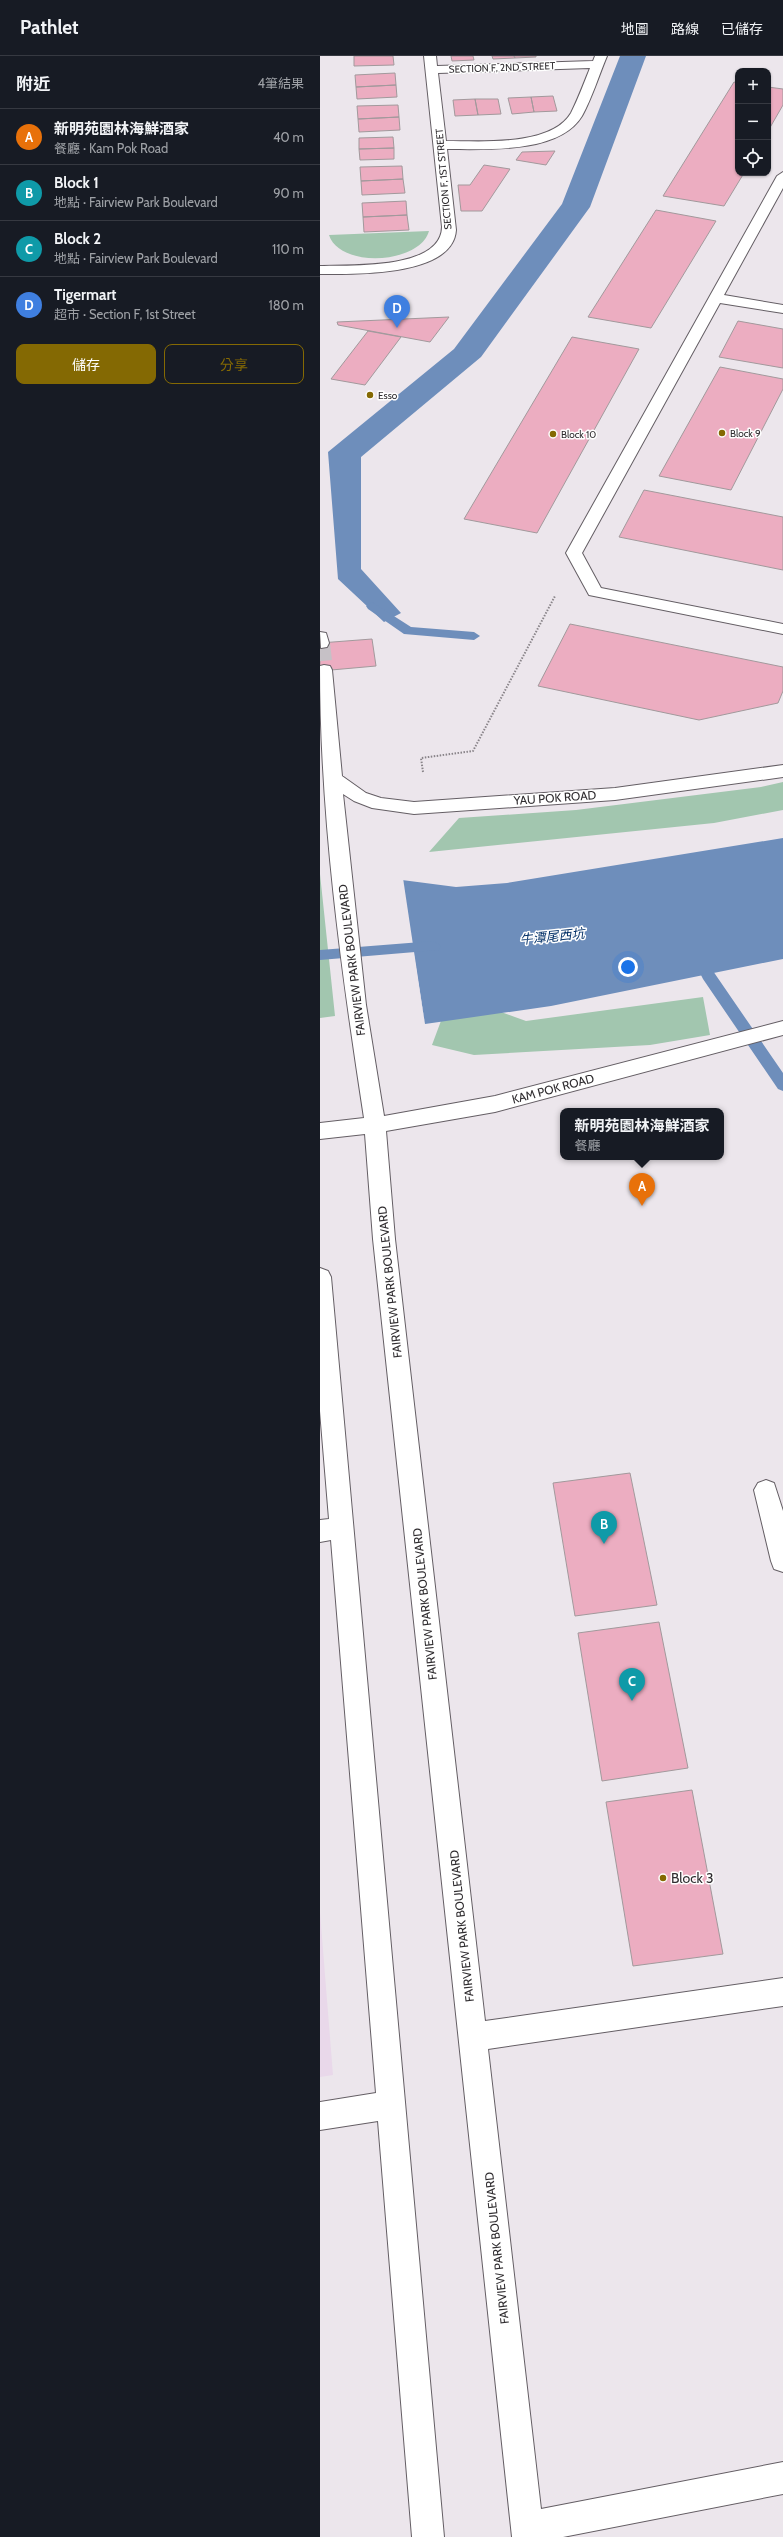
<!DOCTYPE html>
<html lang="zh-TW">
<meta charset="utf-8">
<style>
body{margin:0;font-family:Cabin,"Noto Sans TC",sans-serif;background:#242831;color:#f1f3f6}
.controls{position:absolute;right:12px;top:12px;display:grid;overflow:hidden;border-radius:8px;box-shadow:0 1px 3px #0004}
.controls button{width:36px;height:36px;display:grid;place-items:center;padding:0;border:0;border-bottom:1px solid #363941;background:#171b24;color:#f1f3f6;font:20px sans-serif}
.you{position:absolute;left:308px;top:911px;width:14px;height:14px;margin:-10px;border:3px solid #fff;border-radius:50%;background:#1a73e8;box-shadow:0 0 0 6px #1a73e833}
.badge{display:grid;place-items:center;width:26px;height:26px;border-radius:50%;background:#846903;color:#fff;font-size:13px;font-weight:700}
.pin{position:absolute;translate:-50% -33px;filter:drop-shadow(0 1px 2px #0008)}
.pin::after{content:'';position:absolute;top:21px;width:14px;height:12px;background:inherit;clip-path:polygon(0 0,100% 0,50% 100%)}
.popup{position:absolute;left:240px;top:1052px;width:164px;height:52px;box-sizing:border-box;display:grid;place-content:center;border-radius:8px;background:#171b24;filter:drop-shadow(0 1px 3px #0005);font-size:13px;white-space:nowrap;color:#9ea1a6}
.popup b{font-size:15px;color:#f1f3f6}
.popup::after{content:'';position:absolute;left:50%;top:100%;margin-left:-8px;border:8px solid transparent;border-top-color:#171b24}
.list{margin:0;padding:0;list-style:none}
h2{display:flex;justify-content:space-between;align-items:center;height:52px;margin:0;padding:0 16px;font-size:17px}
h2 small{font-size:13px;font-weight:400;color:#9ea1a6}
.list li{display:grid;grid-template-columns:26px 1fr auto;gap:12px;align-items:center;box-sizing:border-box;height:56px;padding:0 16px;border-top:1px solid #363941}
.list b{display:block;font-size:15px;white-space:nowrap}
.list p{margin:0;font-size:13px;white-space:nowrap;color:#9ea1a6}
.list em{font-size:13px;font-style:normal;color:#9ea1a6}
.actions{display:flex;gap:8px;padding:12px 16px}
.actions a{flex:1;padding:9px 0;border:1px solid #846903;border-radius:8px;text-align:center;font-size:14px;color:#846903}
.actions .main{background:#846903;color:#fff}
.icon{flex:none;width:22px;height:22px;fill:none;stroke:currentColor;stroke-width:2;stroke-linecap:round;stroke-linejoin:round}
.map{position:relative;flex:none;width:463px;height:2481px;overflow:hidden}
header{display:flex;align-items:center;gap:24px;box-sizing:border-box;height:56px;padding:0 20px;background:#171b24;border-bottom:1px solid #363941}
header strong{font-size:19px}
nav{display:flex;gap:22px;margin-inline-start:auto;font-size:14px}
main{display:flex}
aside{flex:1;background:#171b24}
.map>svg:first-child{display:block}
</style>
<header>
<strong>Pathlet</strong>
<nav><a>地圖</a><a>路線</a><a>已儲存</a></nav>
</header>
<main>
<aside>
<h2>附近<small>4筆結果</small></h2>
<ul class="list">
<li><span class="badge" style="background:#e8710a">A</span><div><b>新明苑園林海鮮酒家</b><p>餐廳 · Kam Pok Road</p></div><em>40 m</em></li>
<li><span class="badge" style="background:#0f9aa8">B</span><div><b>Block 1</b><p>地點 · Fairview Park Boulevard</p></div><em>90 m</em></li>
<li><span class="badge" style="background:#0f9aa8">C</span><div><b>Block 2</b><p>地點 · Fairview Park Boulevard</p></div><em>110 m</em></li>
<li><span class="badge" style="background:#3f7fe0">D</span><div><b>Tigermart</b><p>超市 · Section F, 1st Street</p></div><em>180 m</em></li>
</ul>
<div class="actions"><a class="main">儲存</a><a>分享</a></div>
</aside>
<div class="map">
<svg width="463" height="2481" viewBox="0 0 463 2481">
<rect width="100%" height="100%" fill="#ece6ec"/>
<!-- industrial -->
<path fill="#e9d8ea" d="M 0,1856 L 13,2019 L 0,2021 Z"/>
<!-- green -->
<path fill="#a2c6af" d="M 109,175 C 100,208 20,213 9,179 Z
M 463,726 L 463,754 L 394,767 L 109,796 L 139,762 L 256,754 L 441,731 Z
M 0,818 L 15,960 L 0,962 Z
M 131,938 L 206,965 L 383,941 L 390,979 L 330,989 L 154,999 L 112,989 Z"/>
<!-- water -->
<path fill="#6e8ebb" d="M 300,0 L 326,0 L 270,151 L 161,301 L 41,401 L 41,513 L 81,557 L 64,566 L 18,523 L 8,396 L 134,293 L 242,148 Z
M 463,782 L 463,903 L 231,950 L 105,968 L 82,824 L 136,831 L 187,827 Z"/>
<!-- pier -->
<path fill="#ece6ec" d="M 83,822 L 105,969 L 80,824 Z"/>
<g fill="none" stroke-linecap="round" stroke-linejoin="round">
<!-- stream -->
<path fill="#6e8ebb" fill-rule="evenodd" d="M 52,546 L 91,571 L 154,576 L 160,580 L 154,584 L 84,578 L 48,553 L 46,550 Z
M 114,885 L 121,890 L 119,894 L 0,904 L 0,894 Z
M 388,914 L 393,915 L 463,1017 L 463,1035 L 458,1033 L 383,923 L 381,919 Z"/>
</g>
<!-- building -->
<path fill="#ecadc1" stroke="#a2999c" d="M 34,0 L 73,0 L 74,9 L 34,10 Z
M 131,0 L 153,0 L 154,4 L 132,5 Z
M 172,0 L 194,0 L 195,2 L 173,3 Z
M 194,0 L 216,0 L 216,1 L 195,2 Z
M 75,17 L 76,29 L 36,31 L 35,19 Z
M 414,26 L 418,27 L 418,117 L 424,117 L 404,150 L 343,140 Z
M 76,29 L 77,41 L 37,43 L 36,31 Z
M 448,31 L 463,33 L 463,49 L 448,75 Z
M 233,40 L 237,55 L 214,56 L 211,41 Z
M 211,41 L 214,56 L 192,58 L 188,42 Z
M 155,43 L 178,43 L 181,58 L 158,59 Z
M 155,43 L 158,59 L 135,60 L 133,44 Z
M 78,49 L 79,61 L 38,63 L 37,50 Z
M 79,61 L 80,74 L 39,76 L 38,63 Z
M 73,81 L 74,92 L 39,93 L 39,82 Z
M 74,92 L 74,103 L 40,104 L 39,93 Z
M 235,95 L 226,109 L 196,104 L 202,96 Z
M 164,109 L 190,113 L 162,155 L 141,155 L 138,129 L 150,129 Z
M 82,110 L 83,123 L 41,125 L 40,111 Z
M 83,123 L 85,137 L 42,139 L 41,125 Z
M 86,145 L 87,159 L 43,161 L 42,147 Z
M 336,154 L 396,165 L 331,272 L 268,261 Z
M 87,159 L 89,174 L 44,176 L 43,161 Z
M 129,261 L 110,286 L 18,269 L 17,266 Z
M 418,265 L 463,273 L 463,312 L 399,301 Z
M 48,275 L 81,281 L 45,329 L 11,323 Z
M 252,281 L 319,293 L 217,477 L 144,463 Z
M 400,311 L 463,323 L 463,333 L 411,434 L 339,420 Z
M 324,434 L 463,461 L 463,514 L 299,481 Z
M 250,568 L 463,611 L 463,635 L 458,647 L 379,664 L 218,630 Z
M 52,583 L 56,610 L 0,615 L 0,587 Z
M 310,1417 L 337,1549 L 255,1560 L 233,1427 Z
M 339,1566 L 368,1712 L 282,1725 L 258,1577 Z
M 372,1734 L 403,1898 L 313,1910 L 286,1746 Z"/>
<g fill="none" stroke-linecap="round" stroke-linejoin="round">
<!-- minor-tunnel -->
<path stroke="#c6c1c6" stroke-width="18" stroke-dasharray="18 8" stroke-linecap="butt" d="M 1,587 L 4,614"/>
<defs>
<path id="minor" d="M 104,0 L 116,0 L 117,10 L 273,5 L 275,0 L 287,0 C 279,19 272,42 262,60 C 239,98 166,93 127,93 L 136,174 C 133,221 33,218 0,218 L 0,210 C 30,209 121,214 122,171 ZM 270,12 C 264,27 258,43 251,57 C 231,91 159,85 126,85 L 118,17 Z
M 463,116 L 463,132 L 404,239 L 463,249 L 463,257 L 400,247 L 262,497 L 281,532 L 463,568 L 463,578 L 269,539 L 246,497 L 457,120 Z
M 0,576 L 6,577 L 9,587 L 7,591 L 1,592 Z
M 4,609 L 10,610 L 12,614 L 22,720 L 46,737 L 61,742 L 94,746 L 295,732 L 463,709 L 463,721 L 295,744 L 94,758 L 52,752 L 34,745 L 23,738 L 46,949 L 64,1060 L 175,1040 L 463,965 L 463,979 L 175,1056 L 66,1075 L 75,1183 L 165,1965 L 463,1922 L 463,1950 L 168,1993 L 221,2453 L 463,2406 L 463,2438 L 243,2481 L 192,2481 L 53,1183 L 45,1078 L 0,1083 L 0,1067 L 44,1062 C 21,913 0,761 0,610 Z
M 0,1212 L 8,1215 L 11,1221 L 124,2481 L 92,2481 L 58,2065 L 0,2074 L 0,2046 L 56,2037 L 11,1484 L 0,1486 L 0,1464 L 9,1463 L 0,1355 Z
M 446,1424 L 454,1427 L 463,1455 L 463,1516 L 454,1513 L 451,1505 L 434,1434 L 438,1427 Z"/>
</defs>
<!-- minor casing -->
<use href="#minor" stroke="#645e64" stroke-width="2"/>
<!-- path -->
<path stroke="#898489" stroke-width="2" stroke-dasharray="1.5 1.5" stroke-linecap="butt" d="M 103,716 L 101,702 L 153,695 L 235,540"/>
<!-- minor -->
<use href="#minor" fill="#fff" fill-rule="evenodd"/>
</g>
<!-- markers -->
<g fill="#846903" stroke="#fff" stroke-width="1.5">
<circle cx="50" cy="339" r="4"/>
<circle cx="402" cy="377" r="4"/>
<circle cx="233" cy="378" r="4"/>
<circle cx="343" cy="1822" r="4"/>
</g>
<g text-anchor="middle" stroke-width="3" stroke-linejoin="round" paint-order="stroke">
<!-- far-street labels -->
<g font-size="10" fill="#302d30" stroke="#fff">
<text transform="translate(182 11) rotate(-2)" y="4">SECTION F, 2ND STREET</text>
<text transform="translate(123 123) rotate(-95)" y="4">SECTION F, 1ST STREET</text>
</g>
<!-- far-poi labels -->
<g font-size="10" fill="#302d30" stroke="#fff" text-anchor="start">
<text x="58" y="343">Esso</text>
<text x="410" y="381">Block 9</text>
<text x="241" y="382">Block 10</text>
</g>
<!-- street labels -->
<g font-size="12" fill="#302d30" stroke="#fff">
<text transform="translate(235 742) rotate(-4)" y="4">YAU POK ROAD</text>
<text transform="translate(32 904) rotate(-97)" y="4">FAIRVIEW PARK BOULEVARD</text>
<text transform="translate(233 1033) rotate(-15)" y="4">KAM POK ROAD</text>
<text transform="translate(70 1226) rotate(-96)" y="4">FAIRVIEW PARK BOULEVARD</text>
<text transform="translate(105 1548) rotate(-96)" y="4">FAIRVIEW PARK BOULEVARD</text>
<text transform="translate(142 1870) rotate(-96)" y="4">FAIRVIEW PARK BOULEVARD</text>
<text transform="translate(177 2192) rotate(-96)" y="4">FAIRVIEW PARK BOULEVARD</text>
</g>
<!-- water labels -->
<g font-size="13" font-style="italic" fill="#053269" stroke="#fff">
<text transform="translate(232 880) rotate(-6)" y="5">牛潭尾西坑</text>
</g>
<!-- near-poi labels -->
<g font-size="14" fill="#302d30" stroke="#fff" text-anchor="start">
<text x="351" y="1827">Block 3</text>
</g>
</g>
</svg>
<div class="controls">
<button>+</button>
<button>−</button>
<button><svg class="icon" aria-label="locate" viewBox="0 0 24 24"><circle cx="12" cy="12" r="6"/><path d="M12 2v4M12 18v4M2 12h4M18 12h4"/></svg></button>
</div>
<div class="you"></div>
<div class="pin badge" style="left:322px;top:1150px;background:#e8710a">A</div>
<div class="popup"><b>新明苑園林海鮮酒家</b>餐廳</div>
<div class="pin badge" style="left:284px;top:1488px;background:#0f9aa8">B</div>
<div class="pin badge" style="left:312px;top:1645px;background:#0f9aa8">C</div>
<div class="pin badge" style="left:77px;top:272px;background:#3f7fe0">D</div>
</div>
</main>
